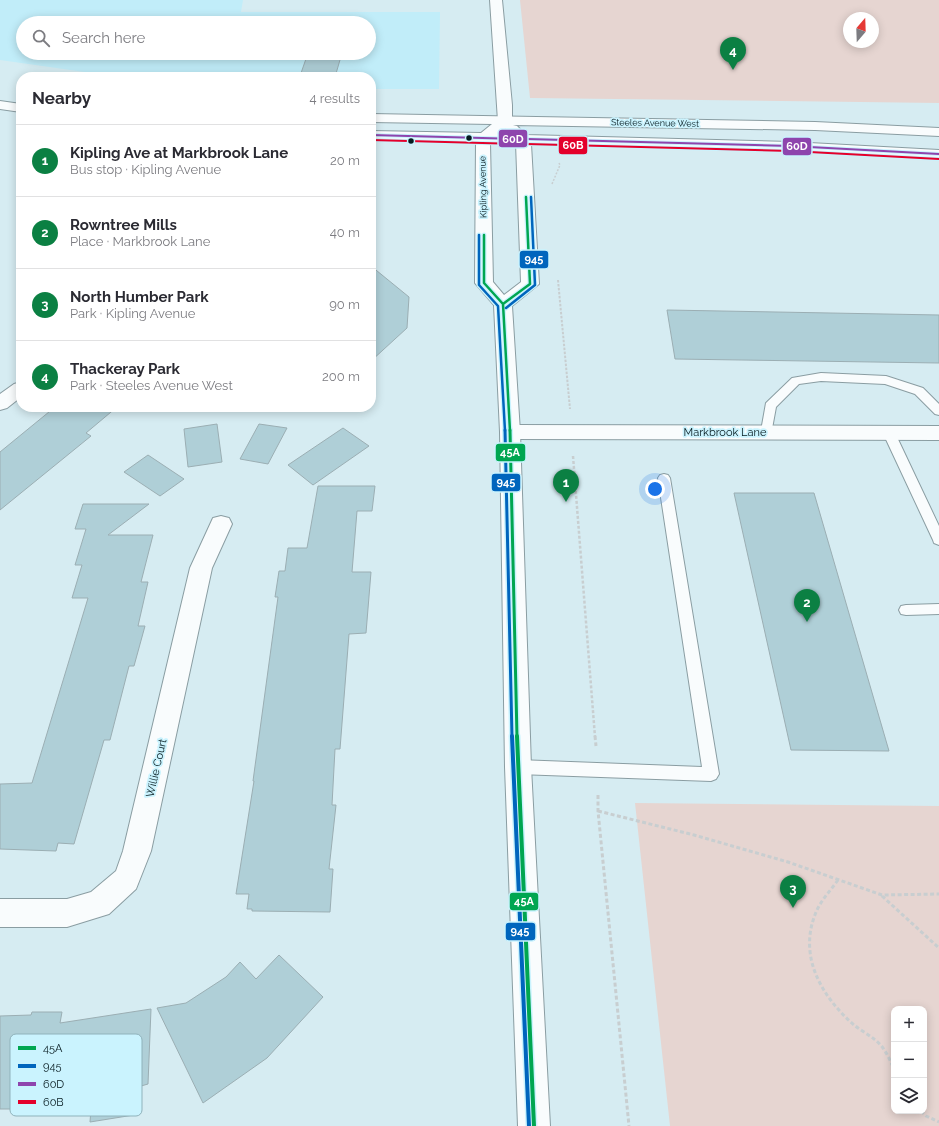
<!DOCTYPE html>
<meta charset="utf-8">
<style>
body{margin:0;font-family:Raleway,sans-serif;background:#f2f2f3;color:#2b2b33}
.controls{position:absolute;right:12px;bottom:12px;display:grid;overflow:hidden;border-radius:8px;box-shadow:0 2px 10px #0003}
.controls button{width:36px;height:36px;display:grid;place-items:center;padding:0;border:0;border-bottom:1px solid #e1e1e2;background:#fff;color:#2b2b33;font:20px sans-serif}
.compass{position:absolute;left:843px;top:12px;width:36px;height:36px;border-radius:50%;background:#fff;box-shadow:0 2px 10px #0003;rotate:19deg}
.you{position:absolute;left:655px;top:489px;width:14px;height:14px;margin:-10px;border:3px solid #fff;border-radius:50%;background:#1a73e8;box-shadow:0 0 0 6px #1a73e833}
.badge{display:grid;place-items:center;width:26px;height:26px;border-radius:50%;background:#0b8043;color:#fff;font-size:13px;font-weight:700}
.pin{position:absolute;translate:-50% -33px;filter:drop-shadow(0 1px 2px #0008)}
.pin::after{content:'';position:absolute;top:21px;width:14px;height:12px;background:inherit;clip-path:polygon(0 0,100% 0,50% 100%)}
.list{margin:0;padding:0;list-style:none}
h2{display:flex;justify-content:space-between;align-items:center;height:52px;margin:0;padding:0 16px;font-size:17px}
h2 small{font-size:13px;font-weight:400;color:#7c7c81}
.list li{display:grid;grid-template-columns:26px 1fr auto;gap:12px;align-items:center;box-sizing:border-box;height:72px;padding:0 16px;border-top:1px solid #e1e1e2}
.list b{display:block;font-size:15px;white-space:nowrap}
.list p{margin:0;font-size:13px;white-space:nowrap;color:#7c7c81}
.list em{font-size:13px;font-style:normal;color:#7c7c81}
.icon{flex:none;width:22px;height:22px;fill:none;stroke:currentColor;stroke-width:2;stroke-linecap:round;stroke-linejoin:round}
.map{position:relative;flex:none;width:939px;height:1126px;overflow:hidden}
.search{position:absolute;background:#fff;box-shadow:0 2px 10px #0003;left:16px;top:16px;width:360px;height:44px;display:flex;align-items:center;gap:10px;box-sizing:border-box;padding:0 14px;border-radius:22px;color:#7c7c81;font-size:15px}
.panel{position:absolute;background:#fff;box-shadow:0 2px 10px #0003;left:16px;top:72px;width:360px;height:340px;border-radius:16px}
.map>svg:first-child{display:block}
</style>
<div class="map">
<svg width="939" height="1126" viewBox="0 0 939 1126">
<rect width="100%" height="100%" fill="#d6ecf2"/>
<!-- built -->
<path fill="#c1edf9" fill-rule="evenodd" d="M 0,0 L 243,0 L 241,12 L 440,12 L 439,89 L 371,89 L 371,77 L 120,77 L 0,60 ZM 23,23 L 369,23 L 369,53 L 23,53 Z"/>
<!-- green -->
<path fill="#e6d5d1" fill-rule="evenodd" d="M 520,0 L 939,0 L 939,103 L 530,98 ZM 849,18 L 873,18 L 873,42 L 849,42 Z
M 635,803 L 939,806 L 939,1126 L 670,1126 ZM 894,1009 L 924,1009 L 924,1111 L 894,1111 Z"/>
<!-- building -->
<path fill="#afcfd7" stroke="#9baeb3" d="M 308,53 L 342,53 L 335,77 L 300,76 Z
M 371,266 L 409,297 L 407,328 L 371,361 Z
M 667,310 L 939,315 L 939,363 L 675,359 Z
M 55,407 L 117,407 L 86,433 L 91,436 L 0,510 L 0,452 Z
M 217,424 L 222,462 L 188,467 L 184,429 Z
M 259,424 L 287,428 L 268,464 L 240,459 Z
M 343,428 L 369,446 L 313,485 L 288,465 Z
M 148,455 L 184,479 L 160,496 L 124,472 Z
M 318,486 L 375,486 L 372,511 L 357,511 L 352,572 L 371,572 L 366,633 L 349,634 L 340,749 L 335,749 L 332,805 L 336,805 L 329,869 L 333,869 L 330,912 L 252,911 L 252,909 L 247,909 L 249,894 L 236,894 L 254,781 L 253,781 L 278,597 L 275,597 L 279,571 L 285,571 L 288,548 L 307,548 Z
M 734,493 L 814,493 L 889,751 L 791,750 Z
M 83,504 L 149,504 L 108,535 L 153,535 L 141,582 L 148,582 L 138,626 L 145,626 L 134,666 L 129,666 L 110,740 L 104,740 L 74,844 L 58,843 L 56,851 L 0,849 L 0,784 L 32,783 L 88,598 L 72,598 L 82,565 L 75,565 L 86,529 L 75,529 Z
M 279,955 L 323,997 L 267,1058 L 203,1103 L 157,1008 L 186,1003 L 226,977 L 240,962 L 256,979 Z
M 151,1009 L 148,1084 L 141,1086 L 140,1114 L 90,1122 L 91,1109 L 0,1109 L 0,1016 L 31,1015 L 32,1012 L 62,1012 L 60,1023 Z"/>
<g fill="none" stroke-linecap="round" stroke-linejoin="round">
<defs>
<path id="service" d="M 821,373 L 886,376 L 923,388 L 939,404 L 939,415 L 935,414 L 915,394 L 885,384 L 821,381 L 799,384 L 776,407 L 771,434 L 763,434 L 761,431 L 766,403 L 792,378 Z
M 889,429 L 895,433 L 939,526 L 939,545 L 934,543 L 933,540 L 883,433 Z
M 664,474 L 668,475 L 670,478 L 719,774 L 716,779 L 711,781 L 518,774 L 513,772 L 510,767 L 513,762 L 518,760 L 702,767 L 658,478 L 660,475 Z
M 939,604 L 939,614 L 906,615 L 901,614 L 899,610 L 901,606 L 906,605 Z"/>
<path id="minor" d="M 490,0 L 502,0 L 512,105 L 512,121 L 510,124 L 500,124 L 498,121 Z
M 21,382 L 21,397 L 7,408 L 0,410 L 0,394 L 14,384 Z
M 510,425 L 939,426 L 939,440 L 510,439 L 503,437 L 500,432 L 503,427 Z
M 221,516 L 229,518 L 232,524 L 212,568 L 151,851 L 136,889 L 109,914 L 67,927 L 0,927 L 0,899 L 67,899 L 91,892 L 116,871 L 123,851 L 190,568 L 213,518 Z"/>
<path id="secondary" d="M 0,101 L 21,104 L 21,112 L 0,109 Z
M 371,114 L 815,122 L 939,128 L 939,136 L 815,130 L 513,125 L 517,126 L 526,135 L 791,142 L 939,150 L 939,158 L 791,150 L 531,144 L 539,284 L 512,306 L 520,432 L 531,767 L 550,1126 L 518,1126 L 505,767 L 500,432 L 494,305 L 475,283 L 476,142 L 371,139 L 371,131 L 481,133 L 492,124 L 371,122 ZM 506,128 L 505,129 L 509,134 L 498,134 ZM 490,143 L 516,143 L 521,282 L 504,295 L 493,282 Z"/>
</defs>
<!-- service casing -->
<use href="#service" stroke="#8a9da2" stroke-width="2"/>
<!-- minor casing -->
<use href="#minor" stroke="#8a9da2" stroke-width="2"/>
<!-- secondary casing -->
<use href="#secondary" stroke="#8a9da2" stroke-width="2"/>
<!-- path-far3 -->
<path stroke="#c8ced0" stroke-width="1.5" stroke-dasharray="2 1.5" stroke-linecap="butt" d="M 552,184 L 560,165 L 559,163"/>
<!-- path-far2 -->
<path stroke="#c8ced0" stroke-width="2" stroke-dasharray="2.5 1.5" stroke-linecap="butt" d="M 558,280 L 570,409"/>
<!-- path-far1 -->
<path stroke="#c8ced0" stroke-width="2.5" stroke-dasharray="3 2" stroke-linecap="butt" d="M 573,456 L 595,737"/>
<!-- path -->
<path stroke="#c8ced0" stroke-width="3" stroke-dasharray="4 2.5" stroke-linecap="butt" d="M 595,736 L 596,746
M 598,795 L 598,811 L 629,1126
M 598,811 L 694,835 L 788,862 L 882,895 L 939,894
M 838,880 C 831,890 822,899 817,910 C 797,954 820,995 854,1025 C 860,1030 868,1034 874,1039 C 884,1046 889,1058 894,1069
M 882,896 L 939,948
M 921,1111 L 926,1116 L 939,1122"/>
<!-- service -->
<use href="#service" fill="#f9fcfd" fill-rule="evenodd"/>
<!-- minor -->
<use href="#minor" fill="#f9fcfd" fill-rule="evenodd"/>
<!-- secondary -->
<use href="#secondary" fill="#f9fcfd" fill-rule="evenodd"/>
<defs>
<path id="bus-1-far2" d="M 484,235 L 484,283 L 503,304 L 510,431
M 503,304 L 530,284 L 526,197"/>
<path id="bus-1-far1" d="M 510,430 L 517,737"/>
<path id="bus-1" d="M 517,736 L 534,1126"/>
<path id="bus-2-far2" d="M 479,235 L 479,285 L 498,306 L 505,431
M 506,308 L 535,285 L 531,197"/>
<path id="bus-2-far1" d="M 505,430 L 512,737"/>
<path id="bus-2" d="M 512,736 L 529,1126"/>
<path id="bus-3" d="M 371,135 L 791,146 L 939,154"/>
<path id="bus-4" d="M 371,140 L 791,151 L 939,159"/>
</defs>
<!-- bus-1-far2 casing -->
<use href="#bus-1-far2" stroke="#caf3fe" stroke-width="5"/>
<!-- bus-1-far1 casing -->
<use href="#bus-1-far1" stroke="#caf3fe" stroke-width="6"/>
<!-- bus-1 casing -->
<use href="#bus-1" stroke="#caf3fe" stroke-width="7"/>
<!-- bus-2-far2 casing -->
<use href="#bus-2-far2" stroke="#caf3fe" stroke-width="5"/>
<!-- bus-2-far1 casing -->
<use href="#bus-2-far1" stroke="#caf3fe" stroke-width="6"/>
<!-- bus-2 casing -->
<use href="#bus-2" stroke="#caf3fe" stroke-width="7"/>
<!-- bus-3 casing -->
<use href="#bus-3" stroke="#caf3fe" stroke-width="4"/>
<!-- bus-4 casing -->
<use href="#bus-4" stroke="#caf3fe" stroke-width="4"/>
<!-- bus-1-far2 -->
<use href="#bus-1-far2" stroke="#00a651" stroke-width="2.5"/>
<!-- bus-1-far1 -->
<use href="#bus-1-far1" stroke="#00a651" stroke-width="3"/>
<!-- bus-1 -->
<use href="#bus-1" stroke="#00a651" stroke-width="4"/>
<!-- bus-2-far2 -->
<use href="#bus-2-far2" stroke="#0065bd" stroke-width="2.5"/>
<!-- bus-2-far1 -->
<use href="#bus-2-far1" stroke="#0065bd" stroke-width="3"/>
<!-- bus-2 -->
<use href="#bus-2" stroke="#0065bd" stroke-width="4"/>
<!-- bus-3 -->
<use href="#bus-3" stroke="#8e44ad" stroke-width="2"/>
<!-- bus-4 -->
<use href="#bus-4" stroke="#e4002b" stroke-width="2"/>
</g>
<!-- markers -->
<g fill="#061a1f" stroke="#caf3fe" stroke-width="1.5">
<circle cx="469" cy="138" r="3.5"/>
<circle cx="411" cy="141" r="3.5"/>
</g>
<g text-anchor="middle" stroke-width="3.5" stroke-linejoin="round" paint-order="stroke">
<!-- far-street labels -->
<g font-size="9" fill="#061a1f" stroke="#caf3fe">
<text transform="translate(655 123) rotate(1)" y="3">Steeles Avenue West</text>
<text transform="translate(483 187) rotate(-91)" y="3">Kipling Avenue</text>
</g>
<!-- street labels -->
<g font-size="11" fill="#061a1f" stroke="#caf3fe">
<text x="725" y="436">Markbrook Lane</text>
<text transform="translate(156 768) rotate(-77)" y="4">Willie Court</text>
</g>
</g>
<!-- legend -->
<rect x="10" y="1034" width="132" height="82" rx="6" fill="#caf3fe" stroke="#8fb2bb" stroke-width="1"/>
<rect x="18" y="1046" width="18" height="4" fill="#00a651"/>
<rect x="18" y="1064" width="18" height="4" fill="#0065bd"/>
<rect x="18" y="1082" width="18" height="4" fill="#8e44ad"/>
<rect x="18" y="1100" width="18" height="4" fill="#e4002b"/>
<g font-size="11" fill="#061a1f">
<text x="43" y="1052">45A</text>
<text x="43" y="1070">945</text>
<text x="43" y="1088">60D</text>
<text x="43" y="1106">60B</text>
</g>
<g stroke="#caf3fe" stroke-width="1.5">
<rect x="498" y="129" width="30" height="19" rx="4" fill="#8e44ad"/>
<rect x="558" y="136" width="30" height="19" rx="4" fill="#e4002b"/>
<rect x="782" y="137" width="30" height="19" rx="4" fill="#8e44ad"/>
<rect x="519" y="250" width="30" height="19" rx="4" fill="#0065bd"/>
<rect x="495" y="443" width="31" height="19" rx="4" fill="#00a651"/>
<rect x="491" y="473" width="30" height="19" rx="4" fill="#0065bd"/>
<rect x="509" y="892" width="30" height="19" rx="4" fill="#00a651"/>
<rect x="505" y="922" width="31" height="19" rx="4" fill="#0065bd"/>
</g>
<g font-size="11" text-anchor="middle" font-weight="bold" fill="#fff">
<text x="513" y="143">60D</text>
<text x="573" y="149">60B</text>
<text x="797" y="150">60D</text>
<text x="534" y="263">945</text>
<text x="510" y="456">45A</text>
<text x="506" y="486">945</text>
<text x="524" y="905">45A</text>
<text x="520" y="935">945</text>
</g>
</svg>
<div class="controls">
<button>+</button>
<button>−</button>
<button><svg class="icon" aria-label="layers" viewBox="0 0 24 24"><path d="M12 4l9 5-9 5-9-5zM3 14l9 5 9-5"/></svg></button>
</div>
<svg class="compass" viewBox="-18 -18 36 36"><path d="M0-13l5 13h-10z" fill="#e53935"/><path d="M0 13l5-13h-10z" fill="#7c7c81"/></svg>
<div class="you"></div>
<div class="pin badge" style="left:566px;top:502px">1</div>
<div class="pin badge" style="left:807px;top:622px">2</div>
<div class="pin badge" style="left:793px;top:908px">3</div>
<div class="pin badge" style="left:733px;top:70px">4</div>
<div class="search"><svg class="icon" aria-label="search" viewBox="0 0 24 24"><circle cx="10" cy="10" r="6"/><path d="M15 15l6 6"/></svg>Search here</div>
<section class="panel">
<h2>Nearby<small>4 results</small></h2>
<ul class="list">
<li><span class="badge">1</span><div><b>Kipling Ave at Markbrook Lane</b><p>Bus stop · Kipling Avenue</p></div><em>20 m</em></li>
<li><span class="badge">2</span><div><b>Rowntree Mills</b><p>Place · Markbrook Lane</p></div><em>40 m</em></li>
<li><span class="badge">3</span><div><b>North Humber Park</b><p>Park · Kipling Avenue</p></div><em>90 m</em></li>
<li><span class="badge">4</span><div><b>Thackeray Park</b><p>Park · Steeles Avenue West</p></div><em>200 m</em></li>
</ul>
</section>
</div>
